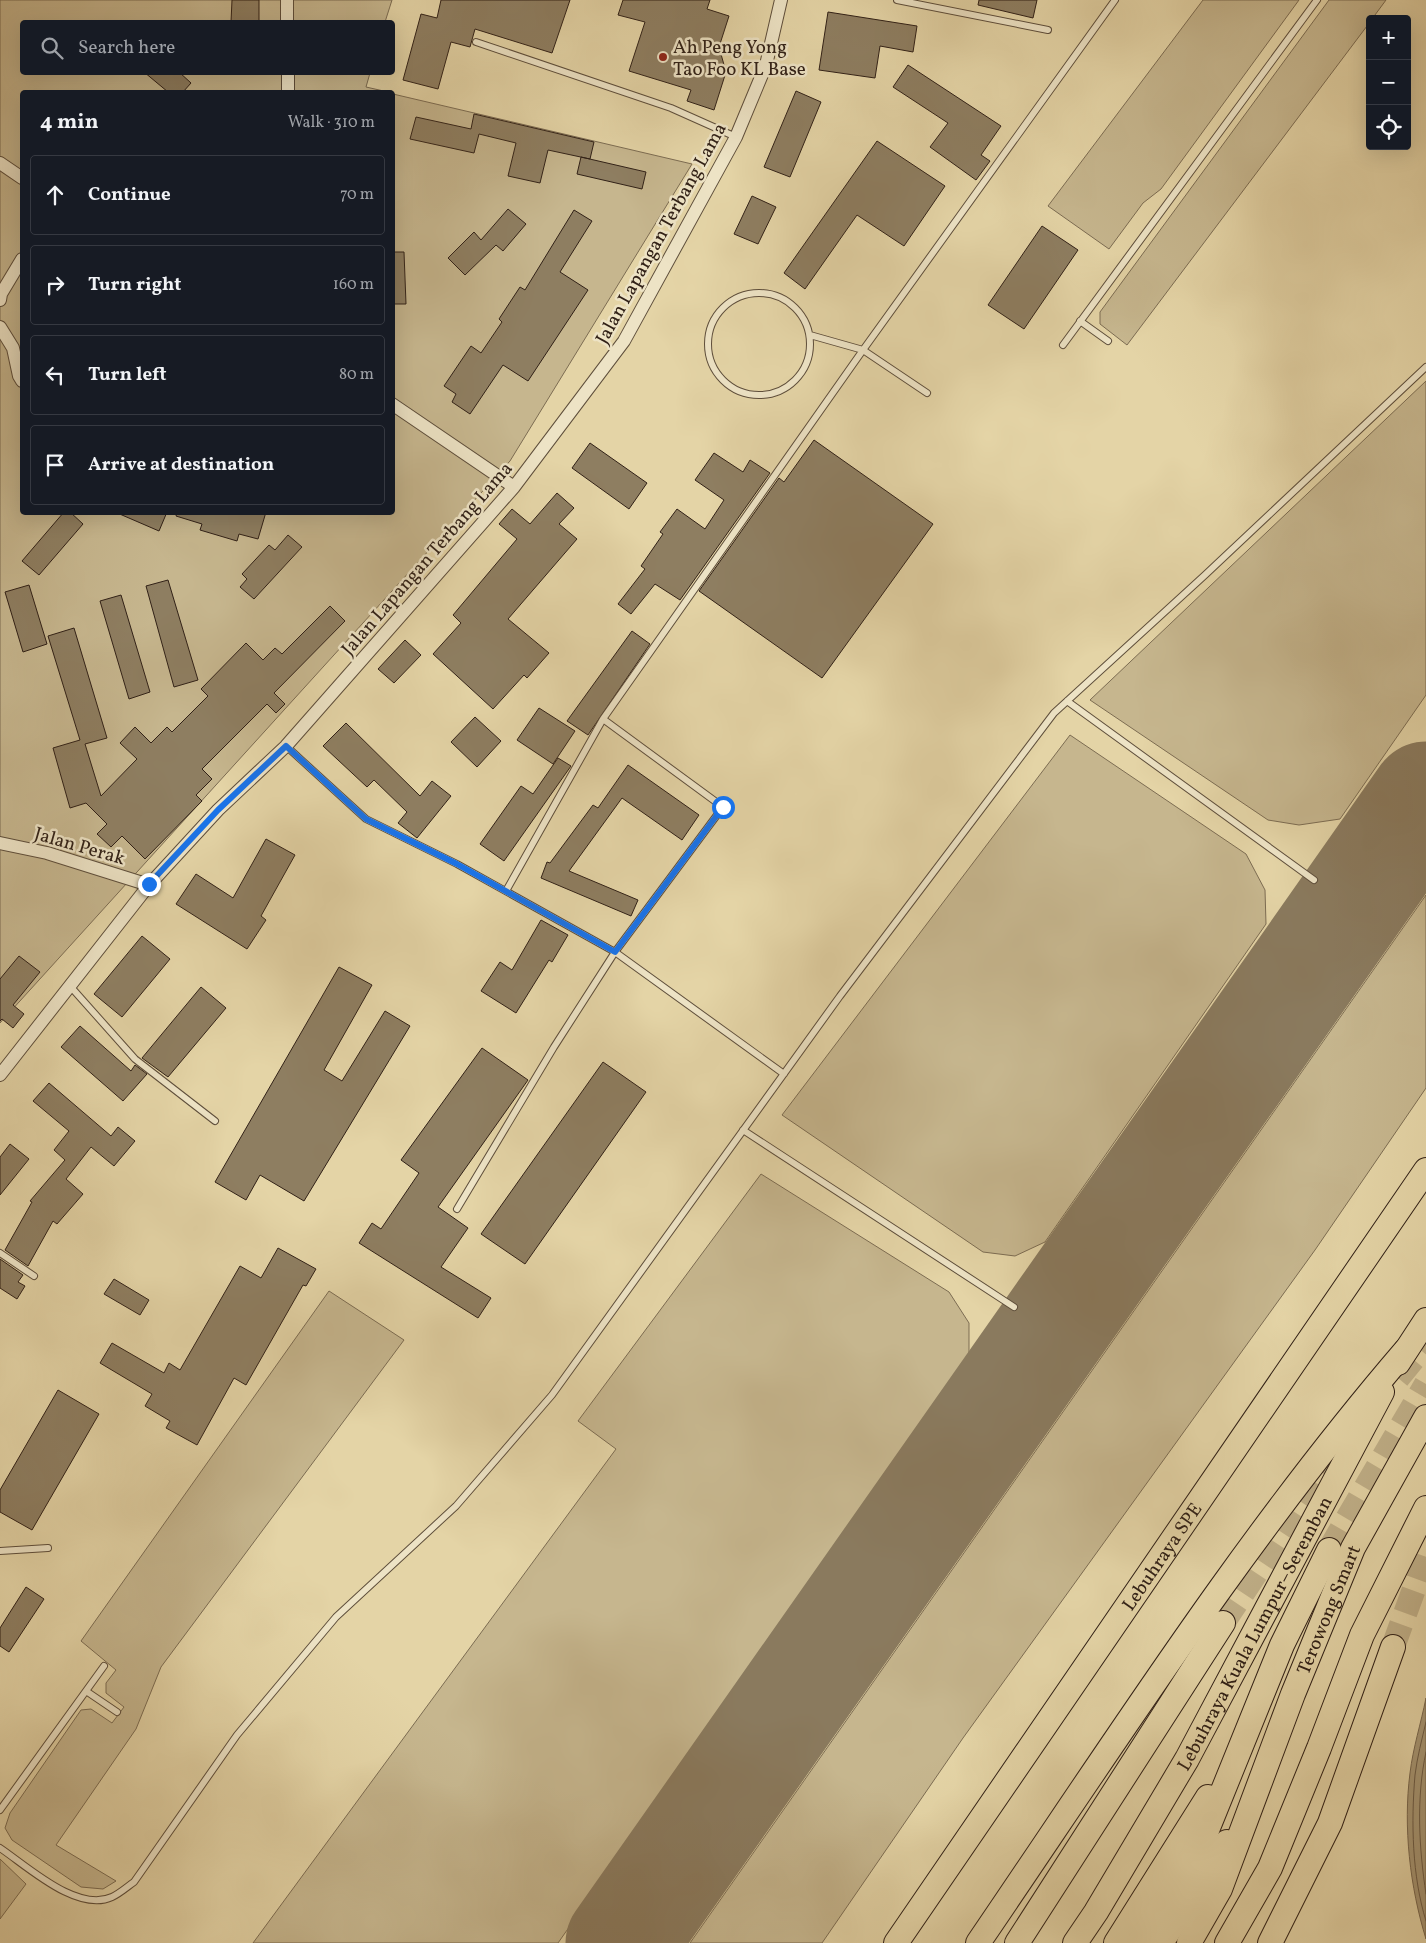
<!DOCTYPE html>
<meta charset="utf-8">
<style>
body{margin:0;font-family:Vollkorn,serif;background:#242831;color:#f1f3f6}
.controls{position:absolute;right:15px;top:15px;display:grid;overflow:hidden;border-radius:5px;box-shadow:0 5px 20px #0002}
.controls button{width:45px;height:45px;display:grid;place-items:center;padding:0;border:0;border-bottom:1px solid #363941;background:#171b24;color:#f1f3f6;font:25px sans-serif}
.stop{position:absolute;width:15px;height:15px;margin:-11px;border:4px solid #1a73e8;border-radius:50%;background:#fff}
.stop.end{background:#1a73e8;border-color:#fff;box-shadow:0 1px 5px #0008}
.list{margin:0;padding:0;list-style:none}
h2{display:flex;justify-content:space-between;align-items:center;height:65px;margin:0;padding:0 20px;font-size:21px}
h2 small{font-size:16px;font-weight:400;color:#9ea1a6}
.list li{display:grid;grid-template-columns:32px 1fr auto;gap:15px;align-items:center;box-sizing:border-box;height:80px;margin:0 10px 10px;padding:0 10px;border:1px solid #363941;border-radius:5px}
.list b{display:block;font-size:19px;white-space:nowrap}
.list em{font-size:16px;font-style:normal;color:#9ea1a6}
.icon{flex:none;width:28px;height:28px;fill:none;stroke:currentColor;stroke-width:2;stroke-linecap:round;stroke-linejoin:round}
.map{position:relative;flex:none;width:1426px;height:1943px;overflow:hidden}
.search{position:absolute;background:#171b24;box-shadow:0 5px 20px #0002;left:20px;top:20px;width:375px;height:55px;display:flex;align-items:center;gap:12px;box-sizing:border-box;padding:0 18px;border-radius:5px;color:#9ea1a6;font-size:19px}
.panel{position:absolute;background:#171b24;box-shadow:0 5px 20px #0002;left:20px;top:90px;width:375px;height:425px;border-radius:5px}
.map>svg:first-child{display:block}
</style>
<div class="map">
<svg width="1426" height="1943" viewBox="0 0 1426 1943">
<rect width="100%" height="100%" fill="#e4d4a6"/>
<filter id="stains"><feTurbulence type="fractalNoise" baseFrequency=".004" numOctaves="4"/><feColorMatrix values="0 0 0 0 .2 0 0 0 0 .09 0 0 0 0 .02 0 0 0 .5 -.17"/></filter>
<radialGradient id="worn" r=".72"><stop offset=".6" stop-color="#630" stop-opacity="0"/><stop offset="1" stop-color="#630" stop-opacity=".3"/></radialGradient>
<!-- green -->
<path fill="#c6b68e" stroke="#7c6c52" d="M 0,0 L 392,0 L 385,22 L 22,22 L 22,72 L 370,73 L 366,87 L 388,92 L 22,92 L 22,512 L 392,512 L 393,94 L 692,164 L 510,461 L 0,1023 Z
M 1203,0 L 1299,0 L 1161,189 L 1143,203 L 1109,249 L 1048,206 Z
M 1329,0 L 1386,0 L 1372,19 L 1370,19 L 1370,22 L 1127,345 L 1100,324 L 1100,312 Z
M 1426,381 L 1426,695 L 1340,819 L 1299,825 L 1268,820 L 1090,700 Z
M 1070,735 L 1246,854 L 1265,890 L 1266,924 L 1045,1242 L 1015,1256 L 983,1252 L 782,1115 Z
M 1426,895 L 1426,1088 L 1315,1250 L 963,1738 L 822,1943 L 690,1943 Z
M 761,1174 L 949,1292 L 969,1323 L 969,1357 L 558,1943 L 253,1943 L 616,1449 L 578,1421 Z
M 329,1291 L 404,1340 L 161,1667 L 136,1729 L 56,1845 L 116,1881 L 103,1889 L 81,1887 L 12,1840 L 5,1828 L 10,1813 L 81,1710 L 91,1709 L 112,1723 L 124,1707 L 106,1693 L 106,1683 L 116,1670 L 81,1641 Z
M 0,1859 L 26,1884 L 0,1919 Z"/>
<!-- water -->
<path fill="#a79775" stroke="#78684f" d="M 1426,1698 L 1426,1939 C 1410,1887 1403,1827 1410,1773 C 1413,1748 1421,1723 1426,1698 Z"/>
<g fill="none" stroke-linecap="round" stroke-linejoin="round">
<!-- shore -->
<path stroke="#6c5c46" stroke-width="1" d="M 1426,1722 C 1422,1739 1417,1758 1415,1775 C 1411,1822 1412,1876 1426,1921
M 1426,1752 C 1416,1798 1419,1848 1426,1894"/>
<!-- runway -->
<path stroke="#8a7a5e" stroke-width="111" d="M 621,1943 L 1426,797"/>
</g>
<!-- building -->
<path fill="#8e7e61" stroke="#312117" d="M 232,0 L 259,0 L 259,22 L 231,22 Z
M 441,0 L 570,0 L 552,53 L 475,29 L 470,47 L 451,42 L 438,89 L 403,80 L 421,14 L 437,18 Z
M 623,0 L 710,0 L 707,9 L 729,16 L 719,47 L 726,72 L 714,110 L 687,101 L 691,90 L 629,71 L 645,22 L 618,15 Z
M 979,0 L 1037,0 L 1033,18 L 978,5 Z
M 828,12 L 917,26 L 913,52 L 880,46 L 875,78 L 819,70 Z
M 908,65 L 1001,126 L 981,155 L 990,161 L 976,180 L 930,147 L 948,123 L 893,87 Z
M 144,72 L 179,72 L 191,83 L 183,92 L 168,92 Z
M 796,91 L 821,102 L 790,177 L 764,167 Z
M 474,114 L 594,142 L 590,159 L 548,150 L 540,183 L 508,176 L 516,143 L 479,134 L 474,153 L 410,139 L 416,117 L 471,129 Z
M 877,141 L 945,186 L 904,246 L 857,215 L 805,289 L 784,273 Z
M 581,157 L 646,172 L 642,189 L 577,174 Z
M 752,196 L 776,207 L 758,244 L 734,234 Z
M 508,209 L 526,224 L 503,251 L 496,245 L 465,275 L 448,258 L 474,232 L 481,240 Z
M 574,210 L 592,221 L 560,272 L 588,290 L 528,381 L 503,365 L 470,414 L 452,402 L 456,394 L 444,386 L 471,346 L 481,353 L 502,322 L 499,319 L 520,287 L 525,290 Z
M 1042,226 L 1078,250 L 1024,329 L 988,305 Z
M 392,252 L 404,252 L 406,304 L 392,304 Z
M 814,440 L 933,524 L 822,678 L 699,591 L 779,478 L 784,482 Z
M 590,443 L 647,483 L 629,509 L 572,468 Z
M 714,453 L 743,472 L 750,460 L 770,473 L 680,600 L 655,584 L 631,614 L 618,604 L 645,569 L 641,566 L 663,534 L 660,532 L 677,509 L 705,529 L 724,500 L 695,480 Z
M 557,493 L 574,508 L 559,524 L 577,539 L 508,619 L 549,653 L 527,678 L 524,675 L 493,709 L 433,654 L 461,623 L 453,615 L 517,539 L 499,524 L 512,509 L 530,524 Z
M 64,512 L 70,512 L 83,524 L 39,575 L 22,561 Z
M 115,512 L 167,512 L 159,531 Z
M 177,512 L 266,512 L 258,539 L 239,534 L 237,541 L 200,530 L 202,524 L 176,516 Z
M 288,535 L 302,547 L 254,599 L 240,587 L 247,579 L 242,574 L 269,545 L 275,550 Z
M 168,580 L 198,680 L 174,687 L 146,586 Z
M 29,585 L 47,644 L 23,652 L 5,592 Z
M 121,595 L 150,692 L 129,699 L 100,601 Z
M 330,606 L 345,621 L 274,693 L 285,704 L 276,713 L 267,704 L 202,769 L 212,779 L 196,795 L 202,801 L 145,859 L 122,836 L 111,847 L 97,834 L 107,824 L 86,803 L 70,808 L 53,748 L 80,740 L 48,636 L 74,628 L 107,738 L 85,744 L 101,796 L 137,759 L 120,743 L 135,727 L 151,743 L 167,727 L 172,732 L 208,696 L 201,689 L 246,643 L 263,660 L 275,648 L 282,654 Z
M 632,631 L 650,644 L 588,735 L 567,721 Z
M 405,640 L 421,655 L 394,683 L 378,669 Z
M 539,708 L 575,731 L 553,764 L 517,740 Z
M 475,717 L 501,741 L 477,767 L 451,742 Z
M 346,723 L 420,796 L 432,781 L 451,796 L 417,838 L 398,823 L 407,812 L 374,780 L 367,787 L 323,746 Z
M 558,758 L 571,766 L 504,861 L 480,844 L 521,786 L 533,794 Z
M 628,765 L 699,815 L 682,840 L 622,798 L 569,871 L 638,900 L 631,916 L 541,878 L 547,862 L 550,863 L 593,805 L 598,808 Z
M 266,839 L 295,855 L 261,916 L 266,920 L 247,949 L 176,904 L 196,874 L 233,898 Z
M 541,920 L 568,935 L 552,962 L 549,960 L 516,1013 L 481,991 L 500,962 L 512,970 Z
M 142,936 L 170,959 L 122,1017 L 94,994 Z
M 19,956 L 40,972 L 13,1005 L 24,1014 L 13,1028 L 2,1019 L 0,1021 L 0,979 Z
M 339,967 L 372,985 L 324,1070 L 342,1081 L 385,1011 L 410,1026 L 304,1201 L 260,1175 L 246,1200 L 215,1182 Z
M 201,987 L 226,1008 L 168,1077 L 142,1058 Z
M 80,1026 L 131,1071 L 135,1065 L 147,1074 L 123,1101 L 61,1047 Z
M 482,1048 L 528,1080 L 438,1207 L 468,1228 L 441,1267 L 491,1298 L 478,1318 L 359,1243 L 372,1223 L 381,1229 L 419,1173 L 401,1160 Z
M 603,1062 L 646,1092 L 525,1264 L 481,1234 Z
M 49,1083 L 111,1136 L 118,1127 L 135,1141 L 114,1166 L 91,1147 L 66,1179 L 83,1194 L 57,1224 L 53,1221 L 28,1266 L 5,1250 L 32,1202 L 30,1201 L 65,1160 L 54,1150 L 69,1131 L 33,1101 Z
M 10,1144 L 29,1159 L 0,1195 L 0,1157 Z
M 278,1248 L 316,1269 L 306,1286 L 303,1285 L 246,1385 L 234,1378 L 197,1445 L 166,1428 L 170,1421 L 145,1406 L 152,1394 L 100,1363 L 112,1343 L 164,1373 L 169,1363 L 180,1370 L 240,1266 L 261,1278 Z
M 0,1259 L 23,1275 L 18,1282 L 25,1286 L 17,1299 L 0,1288 Z
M 114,1279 L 149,1300 L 140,1315 L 104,1294 Z
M 58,1390 L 99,1414 L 32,1530 L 0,1512 L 0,1490 Z
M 26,1587 L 44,1599 L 9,1652 L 0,1646 L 0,1628 Z"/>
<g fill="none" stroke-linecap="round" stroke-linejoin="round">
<!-- highway-tunnel -->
<path stroke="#c0b089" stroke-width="24" stroke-dasharray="24 12" stroke-linecap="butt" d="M 1398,1378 L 1426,1344
M 1329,1550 L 1426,1384
M 1223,1623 L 1341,1446
M 1393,1647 L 1426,1556"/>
<defs>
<path id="lane" d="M 897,0 L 1048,30
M 476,42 L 671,108 L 736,137
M708 344a51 51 0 1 1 102 0a51 51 0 1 1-102 0Z
M 1080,321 L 1108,341
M 810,335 L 863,350 L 927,393
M 1063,345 L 1317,0
M 1067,701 L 1314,880
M 286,746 L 366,819 L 457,864 L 615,952 L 784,1074
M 506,891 L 603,719 L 863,350 L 1115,0
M 70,986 L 135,1059 L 215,1121
M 743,1130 L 1014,1307
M 457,1209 L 554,1047 L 615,952 L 723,807 L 603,719
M 0,1253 L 34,1276
M 0,1551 L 48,1548
M 86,1691 L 117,1712
M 0,1810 L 104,1666
M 0,1848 C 27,1866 77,1913 112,1897 C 119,1894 127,1887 134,1882 L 237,1735 L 336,1617 L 456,1506 L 552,1395 L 840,996 L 1054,713 L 1205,575 L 1426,367"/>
<path id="street" d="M 287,0 L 287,22
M 288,72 L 288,92
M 0,163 L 22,178
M 0,300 L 1,294 L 22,259
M 0,327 L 13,348 L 19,376 L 22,381
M 392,404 L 514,487
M 0,843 L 47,853 L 149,885
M 0,1075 L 149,885 L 218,810 L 286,746 L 514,487 L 624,341 L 736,137 L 766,65 L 781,0"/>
<g id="highway">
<path d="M 1398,1363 L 1426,1320"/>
<path id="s1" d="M 896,1943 L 1426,1170"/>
<path d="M 978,1943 C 1115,1742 1247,1535 1406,1350"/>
<path d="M 1017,1943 L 1223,1623"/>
<path id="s2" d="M 1075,1943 L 1096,1912 L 1187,1759 L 1382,1392"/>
<path d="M 1116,1943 L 1208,1797"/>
<path d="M 1139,1943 L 1205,1835 L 1282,1645 L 1329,1550"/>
<path d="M 1161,1943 L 1227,1842"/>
<path id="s3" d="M 1189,1943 L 1220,1889 L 1293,1694 L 1353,1548 L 1426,1417"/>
<path d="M 1227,1943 L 1270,1868 L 1319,1748 L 1362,1635 L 1426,1508"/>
<path d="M 1270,1943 L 1330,1823 L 1393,1647"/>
</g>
</defs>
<!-- lane casing -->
<use href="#lane" stroke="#5e4e3b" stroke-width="8"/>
<!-- street casing -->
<use href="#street" stroke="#5e4e3b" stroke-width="14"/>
<!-- highway casing -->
<use href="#highway" stroke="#312117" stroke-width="26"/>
<!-- lane -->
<use href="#lane" stroke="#ede3c5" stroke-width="6"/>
<!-- street -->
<use href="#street" stroke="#ede3c5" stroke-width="12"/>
<!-- highway -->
<use href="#highway" stroke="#e4d4a6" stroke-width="24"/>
</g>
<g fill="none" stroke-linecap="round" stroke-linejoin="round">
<!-- route -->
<path stroke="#1a73e8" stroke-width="6" d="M 149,884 L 218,810 L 286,746 L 366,819 L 457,864 L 615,952 L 723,807"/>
</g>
<!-- markers -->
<circle fill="#8f2418" stroke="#ede3c5" stroke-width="2" cx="663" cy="57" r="5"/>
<g text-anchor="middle" stroke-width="5" stroke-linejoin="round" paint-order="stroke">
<!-- poi labels -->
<g font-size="19" fill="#312117" stroke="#ede3c5" text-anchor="start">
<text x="673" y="53">Ah Peng Yong<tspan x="673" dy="22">Tao Foo KL Base</tspan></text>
</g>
<!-- street labels -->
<g font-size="19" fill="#312117" stroke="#ede3c5">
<text transform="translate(660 233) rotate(-61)" y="7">Jalan Lapangan Terbang Lama</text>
<text transform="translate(426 558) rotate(-49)" y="7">Jalan Lapangan Terbang Lama</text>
<text transform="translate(80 845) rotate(16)" y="7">Jalan Perak</text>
<text dy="7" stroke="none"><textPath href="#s1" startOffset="469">Lebuhraya SPE</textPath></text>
<text dy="7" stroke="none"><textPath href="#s3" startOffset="362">Terowong Smart</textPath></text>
<text dy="7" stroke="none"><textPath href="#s2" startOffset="358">Lebuhraya Kuala Lumpur–Seremban</textPath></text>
</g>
</g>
<rect width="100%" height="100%" filter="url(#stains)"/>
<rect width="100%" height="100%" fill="url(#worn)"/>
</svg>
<div class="controls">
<button>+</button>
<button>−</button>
<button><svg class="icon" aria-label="locate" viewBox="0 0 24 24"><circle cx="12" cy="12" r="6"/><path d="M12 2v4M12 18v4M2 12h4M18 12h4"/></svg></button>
</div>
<div class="stop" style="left:723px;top:807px"></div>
<div class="stop end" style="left:149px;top:884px"></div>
<div class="search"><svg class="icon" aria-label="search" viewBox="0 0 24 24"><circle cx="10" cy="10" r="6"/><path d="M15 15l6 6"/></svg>Search here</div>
<section class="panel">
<h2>4 min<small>Walk · 310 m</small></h2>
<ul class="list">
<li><svg class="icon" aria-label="ahead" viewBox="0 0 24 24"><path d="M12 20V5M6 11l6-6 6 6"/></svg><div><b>Continue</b></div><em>70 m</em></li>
<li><svg class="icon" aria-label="right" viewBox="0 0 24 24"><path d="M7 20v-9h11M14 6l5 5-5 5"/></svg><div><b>Turn right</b></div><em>160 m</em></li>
<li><svg class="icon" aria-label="left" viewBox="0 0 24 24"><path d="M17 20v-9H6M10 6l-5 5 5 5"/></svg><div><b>Turn left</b></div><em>80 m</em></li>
<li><svg class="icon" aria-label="arrive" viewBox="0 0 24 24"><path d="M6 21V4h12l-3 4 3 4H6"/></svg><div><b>Arrive at destination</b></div></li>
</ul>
</section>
</div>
